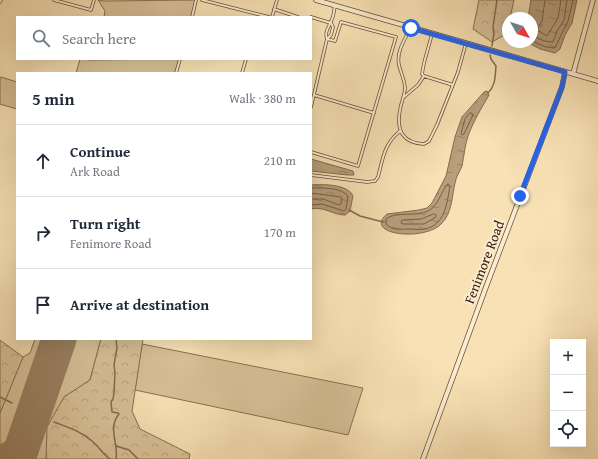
<!DOCTYPE html>
<meta charset="utf-8">
<style>
body{margin:0;font-family:"Gentium Book Plus",serif;background:#f6f6f7;color:#1f2937}
.controls{position:absolute;right:12px;bottom:12px;display:grid;overflow:hidden;border-radius:0px;box-shadow:0 4px 16px #0002}
.controls button{width:36px;height:36px;display:grid;place-items:center;padding:0;border:0;border-bottom:1px solid #e0e1e3;background:#fff;color:#1f2937;font:20px sans-serif}
.compass{position:absolute;left:502px;top:12px;width:36px;height:36px;border-radius:50%;background:#fff;box-shadow:0 4px 16px #0002;rotate:129deg}
.stop{position:absolute;width:12px;height:12px;margin:-9px;border:3px solid #2563eb;border-radius:50%;background:#fff}
.stop.end{background:#2563eb;border-color:#fff;box-shadow:0 1px 4px #0008}
.list{margin:0;padding:0;list-style:none}
h2{display:flex;justify-content:space-between;align-items:center;height:52px;margin:0;padding:0 16px;font-size:17px}
h2 small{font-size:13px;font-weight:400;color:#747a83}
.list li{display:grid;grid-template-columns:26px 1fr auto;gap:12px;align-items:center;box-sizing:border-box;height:72px;padding:0 16px;border-top:1px solid #e0e1e3}
.list b{display:block;font-size:15px;white-space:nowrap}
.list p{margin:0;font-size:13px;white-space:nowrap;color:#747a83}
.list em{font-size:13px;font-style:normal;color:#747a83}
.icon{flex:none;width:22px;height:22px;fill:none;stroke:currentColor;stroke-width:2;stroke-linecap:round;stroke-linejoin:round}
.map{position:relative;flex:none;width:598px;height:459px;overflow:hidden}
.search{position:absolute;background:#fff;box-shadow:0 4px 16px #0002;left:16px;top:16px;width:296px;height:44px;display:flex;align-items:center;gap:10px;box-sizing:border-box;padding:0 14px;border-radius:0px;color:#747a83;font-size:15px}
.panel{position:absolute;background:#fff;box-shadow:0 4px 16px #0002;left:16px;top:72px;width:296px;height:268px;border-radius:0px}
.map>svg:first-child{display:block}
</style>
<div class="map">
<svg width="598" height="459" viewBox="0 0 598 459">
<defs>
<pattern id="forest-crowns" width="20" height="18" patternUnits="userSpaceOnUse"><rect width="20" height="18" fill="#d8c198"/><path d="M2 6a3 3 0 1 1 6 0M12 15a3 3 0 1 1 6 0" fill="none" stroke="#baa582"/></pattern>
<pattern id="water-ripples" width="26" height="14" patternUnits="userSpaceOnUse"><rect width="26" height="14" fill="#b79f7c"/><path d="M2 4q2-2 4 0t4 0M15 11q2-2 4 0t4 0" fill="none" stroke="#968164"/></pattern>
</defs>
<rect width="100%" height="100%" fill="#f8e2b5"/>
<filter id="stains"><feTurbulence type="fractalNoise" baseFrequency=".005" numOctaves="4"/><feColorMatrix values="0 0 0 0 .2 0 0 0 0 .09 0 0 0 0 .02 0 0 0 .5 -.17"/></filter>
<radialGradient id="worn" r=".72"><stop offset=".6" stop-color="#630" stop-opacity="0"/><stop offset="1" stop-color="#630" stop-opacity=".3"/></radialGradient>
<!-- grass -->
<path fill="#d8c198" stroke="#897052" d="M 98,0 L 104,1 L 197,0 L 192,17 L 104,17 L 105,11 Z
M 80,59 L 91,60 L 180,59 L 176,73 L 76,73 Z
M 1,77 L 17,82 L 17,109 L 0,104 L 0,78 Z
M 35,339 L 101,339 L 90,380 L 64,397 L 46,458 L 48,459 L 0,459 L 0,413 L 23,357 L 30,353 Z
M 142,344 L 363,388 L 348,435 L 135,390 Z"/>
<!-- forest -->
<path fill="url(#forest-crowns)" stroke="#897052" d="M 479,0 L 514,0 L 510,18 L 508,18 L 506,34 L 492,42 L 473,29 Z
M 101,339 L 143,339 L 132,411 L 140,429 L 190,454 L 189,459 L 48,459 L 46,458 L 47,427 L 64,397 L 90,380 Z
M 0,340 L 23,357 L 0,413 Z"/>
<!-- water -->
<path fill="url(#water-ripples)" stroke="#856b50" d="M 531,0 L 577,0 L 572,23 L 565,35 L 560,49 L 555,53 L 540,49 L 527,42 L 532,42 L 532,18 L 528,18 Z
M 487,91 L 489,95 C 481,109 474,120 468,136 C 465,145 464,156 462,166 C 460,171 456,177 455,183 C 452,196 452,213 442,223 C 426,242 362,235 387,214 L 419,210 L 427,208 L 432,203 L 446,176 L 455,137 L 462,117 L 484,92 Z
M 311,159 L 353,171 L 354,175 L 347,175 L 311,171 Z
M 311,185 C 322,184 348,184 353,196 L 350,211 L 345,215 C 333,215 324,206 311,209 Z"/>
<g fill="none" stroke-linecap="round" stroke-linejoin="round">
<!-- shore -->
<path stroke="#785e44" stroke-width="1" d="M 545,0 L 542,21 L 537,30 L 547,36 L 558,18 L 561,0
M 532,35 L 544,41 L 553,42 L 557,31 L 564,20 L 567,0
M 532,41 L 546,47 L 555,48 L 562,33 L 568,21 L 573,0
M 470,113 L 472,113 L 473,115 L 464,134 L 462,135 L 461,133 L 465,119 Z
M 448,184 L 450,186 C 447,203 445,225 425,229 C 420,230 414,229 409,229 C 400,229 393,231 386,224 L 386,219 C 395,211 417,217 428,211 C 439,206 440,192 448,184 Z
M 311,188 C 322,188 341,187 348,196 L 346,209 L 344,211 L 322,204 L 311,205
M 311,193 L 341,197 L 342,198 L 341,204 L 339,205 L 323,199 L 311,199
M 434,214 L 436,215 L 436,217 L 424,224 L 403,224 L 401,223 L 402,220 L 421,219 Z"/>
<!-- stream -->
<path stroke="#856b50" stroke-width="1.5" d="M 492,46 L 494,33 L 493,27 L 497,0
M 488,93 C 496,85 495,76 496,66 L 491,59 L 490,55
M 349,210 L 360,216 L 383,222
M 116,339 L 117,348 L 114,365 L 115,373 L 114,393 L 113,399 L 111,402 L 112,412 L 118,413 L 119,414 C 107,429 119,443 116,459
M 0,397 L 12,403
M 54,422 C 67,427 81,431 92,441 C 99,447 103,454 110,459
M 116,446 L 129,450 L 138,459"/>
<!-- taxiway -->
<path stroke="#998061" stroke-width="14" d="M 0,452 L 10,447 L 21,450"/>
<!-- runway -->
<path stroke="#998061" stroke-width="35" d="M 18,459 L 59,339"/>
<defs>
<path id="service" d="M 54,0 L 91,10 L 94,0
M 202,0 L 269,17
M 0,2 L 1,0
M 274,9 L 298,17
M 192,17 L 196,0
M 272,17 L 277,0
M 311,17 L 331,23
M 411,27 C 405,39 396,52 399,65 C 401,74 405,80 405,89 C 404,97 401,103 400,110 C 396,131 403,143 424,144 L 429,141 L 437,125 L 458,72 L 466,43
M 432,34 L 424,63 L 422,74 L 424,76 L 453,85
M 327,39 L 331,35 L 333,27 L 331,23
M 176,73 L 180,59
M 242,73 L 246,59
M 314,95 L 374,113
M 404,97 L 418,85 L 424,76
M 311,107 L 327,39 C 324,31 330,26 332,19 C 334,15 334,10 335,5
M 311,152 L 358,166 L 396,37 L 341,22 L 335,41 L 327,39
M 311,175 L 367,182 L 375,181 L 378,177 C 383,158 384,144 400,131"/>
<path id="minor" d="M 316,0 L 598,81
M 573,74 L 593,0
M 423,459 L 486,287 L 562,87 L 565,72"/>
</defs>
<!-- service casing -->
<use href="#service" stroke="#6a4f37" stroke-width="3.5"/>
<!-- minor casing -->
<use href="#minor" stroke="#6a4f37" stroke-width="5.5"/>
<!-- service -->
<use href="#service" stroke="#faeccf" stroke-width="2"/>
<!-- minor -->
<use href="#minor" stroke="#faeccf" stroke-width="4"/>
</g>
<g fill="none" stroke-linecap="round" stroke-linejoin="round">
<!-- route -->
<path stroke="#2563eb" stroke-width="5" d="M 411,28 L 565,72 L 562,87 L 520,196"/>
</g>
<g text-anchor="middle" stroke-width="4" stroke-linejoin="round" paint-order="stroke">
<!-- street labels -->
<g font-size="14" fill="#3a1e0d" stroke="#faeccf">
<text transform="translate(484 262) rotate(-69)" y="5">Fenimore Road</text>
</g>
</g>
<rect width="100%" height="100%" filter="url(#stains)"/>
<rect width="100%" height="100%" fill="url(#worn)"/>
</svg>
<div class="controls">
<button>+</button>
<button>−</button>
<button><svg class="icon" aria-label="locate" viewBox="0 0 24 24"><circle cx="12" cy="12" r="6"/><path d="M12 2v4M12 18v4M2 12h4M18 12h4"/></svg></button>
</div>
<svg class="compass" viewBox="-18 -18 36 36"><path d="M0-13l5 13h-10z" fill="#e53935"/><path d="M0 13l5-13h-10z" fill="#747a83"/></svg>
<div class="stop" style="left:411px;top:28px"></div>
<div class="stop end" style="left:520px;top:196px"></div>
<div class="search"><svg class="icon" aria-label="search" viewBox="0 0 24 24"><circle cx="10" cy="10" r="6"/><path d="M15 15l6 6"/></svg>Search here</div>
<section class="panel">
<h2>5 min<small>Walk · 380 m</small></h2>
<ul class="list">
<li><svg class="icon" aria-label="ahead" viewBox="0 0 24 24"><path d="M12 20V5M6 11l6-6 6 6"/></svg><div><b>Continue</b><p>Ark Road</p></div><em>210 m</em></li>
<li><svg class="icon" aria-label="right" viewBox="0 0 24 24"><path d="M7 20v-9h11M14 6l5 5-5 5"/></svg><div><b>Turn right</b><p>Fenimore Road</p></div><em>170 m</em></li>
<li><svg class="icon" aria-label="arrive" viewBox="0 0 24 24"><path d="M6 21V4h12l-3 4 3 4H6"/></svg><div><b>Arrive at destination</b></div></li>
</ul>
</section>
</div>
